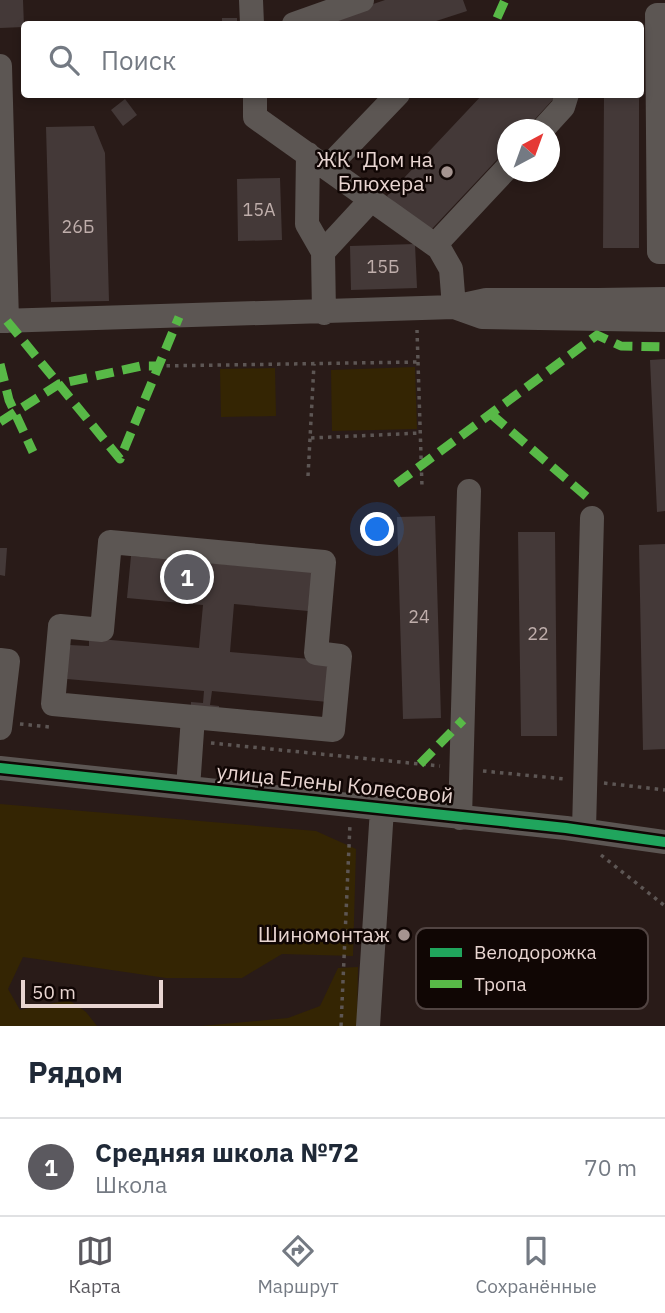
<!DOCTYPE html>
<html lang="ru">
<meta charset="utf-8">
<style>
body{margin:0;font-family:"IBM Plex Sans",sans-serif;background:#f2f2f3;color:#1f2937}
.compass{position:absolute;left:497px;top:119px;width:63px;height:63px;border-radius:50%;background:#fff;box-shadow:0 4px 10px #0003;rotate:41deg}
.scale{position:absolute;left:21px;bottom:18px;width:142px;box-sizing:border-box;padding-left:7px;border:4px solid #e8d5d1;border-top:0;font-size:19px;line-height:24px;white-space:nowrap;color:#e8d5d1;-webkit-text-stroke:5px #100604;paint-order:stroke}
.you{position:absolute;left:378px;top:530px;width:24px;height:24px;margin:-18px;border:5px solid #fff;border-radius:50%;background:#1a73e8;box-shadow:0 0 0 10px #1a73e833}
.badge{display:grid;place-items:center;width:46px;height:46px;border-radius:50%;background:#5b595f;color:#fff;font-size:23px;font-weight:700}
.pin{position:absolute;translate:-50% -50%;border:4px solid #fff;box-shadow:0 2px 7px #0006}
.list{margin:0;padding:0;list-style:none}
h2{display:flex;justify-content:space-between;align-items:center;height:91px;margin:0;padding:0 28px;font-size:30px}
h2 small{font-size:23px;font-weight:400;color:#747a83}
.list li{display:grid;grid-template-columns:46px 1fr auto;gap:21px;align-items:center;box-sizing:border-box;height:98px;padding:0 28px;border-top:2px solid #e0e1e3}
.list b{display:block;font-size:26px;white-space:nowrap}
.list p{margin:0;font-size:23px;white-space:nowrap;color:#747a83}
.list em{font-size:23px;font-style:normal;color:#747a83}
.icon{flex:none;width:38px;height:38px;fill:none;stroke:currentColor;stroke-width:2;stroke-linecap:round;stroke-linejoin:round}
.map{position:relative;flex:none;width:665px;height:1026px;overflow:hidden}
.search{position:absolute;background:#fff;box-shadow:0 4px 10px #0003;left:21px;right:21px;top:21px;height:77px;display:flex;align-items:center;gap:18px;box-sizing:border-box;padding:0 24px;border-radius:7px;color:#747a83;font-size:26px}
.sheet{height:189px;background:#fff}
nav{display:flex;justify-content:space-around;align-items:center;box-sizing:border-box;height:98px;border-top:2px solid #e0e1e3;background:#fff;font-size:19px;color:#747a83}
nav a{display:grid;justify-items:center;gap:4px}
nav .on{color:#5b595f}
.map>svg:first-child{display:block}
</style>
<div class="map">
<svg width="665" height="1026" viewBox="0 0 665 1026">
<rect width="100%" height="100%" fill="#291b18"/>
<!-- green -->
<path fill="#342503" d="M 415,367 L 417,429 L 332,431 L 331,370 Z
M 275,368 L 276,416 L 221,417 L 220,369 Z
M 0,804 L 316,831 L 356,849 L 353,956 L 282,954 L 242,978 L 166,978 L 23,957 L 8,989 L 20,1010 L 69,1000 L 86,1012 L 97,1026 L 0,1026 Z
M 358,967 L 357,1026 L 201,1026 L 288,1018 L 320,1006 L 338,968 Z"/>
<!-- building -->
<path fill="#443938" d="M 0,0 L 23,0 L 24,27 L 0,28 Z
M 385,0 L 463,0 L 467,11 L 427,24 L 314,24 Z
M 222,18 L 237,18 L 237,24 L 222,24 Z
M 483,94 L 558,94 L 525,130 L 508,130 L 508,148 L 429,232 L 387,196 Z
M 604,94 L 639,94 L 639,248 L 603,248 Z
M 125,99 L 137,115 L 123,126 L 111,110 Z
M 94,126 L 105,153 L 109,301 L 51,302 L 46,127 Z
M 280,178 L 282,240 L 238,241 L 237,179 Z
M 415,244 L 417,288 L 351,290 L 350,246 Z
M 665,359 L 665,511 L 657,512 L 650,360 Z
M 435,516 L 441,718 L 403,719 L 397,517 Z
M 518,532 L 555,532 L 557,736 L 521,736 Z
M 665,544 L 665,749 L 643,750 L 639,545 Z
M 0,548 L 7,548 L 5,576 L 0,575 Z
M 131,556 L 312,572 L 308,611 L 234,604 L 230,652 L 332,661 L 328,702 L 212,691 L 210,705 L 219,706 L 219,712 L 191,710 L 191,702 L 203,703 L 204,691 L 67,679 L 69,645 L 89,646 L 89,638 L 199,648 L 203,605 L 127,598 Z
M 399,929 L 409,929 L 409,941 L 399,941 Z"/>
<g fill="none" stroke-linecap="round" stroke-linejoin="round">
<!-- path -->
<path stroke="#5d5654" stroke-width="3.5" stroke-dasharray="3.5 5" stroke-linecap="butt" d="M 418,362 L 422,487
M 158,366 L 418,362 L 417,330
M 311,438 L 421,433
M 308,476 L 314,364
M 20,724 L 50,727
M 211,743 L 440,766
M 483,771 L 565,779
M 604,783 L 665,790
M 601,855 L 665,906
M 341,1026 L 350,824"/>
<!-- minor -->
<path stroke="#5c5653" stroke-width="24" d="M 251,0 L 252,24
M 665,15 L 657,15 L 659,252 L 665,252
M 294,24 L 362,0
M 0,66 L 7,321
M 255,94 L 255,117 L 439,248 L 451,269 L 454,307 L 486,300 L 598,300
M 542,130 L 563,107 L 567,94
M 308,154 L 307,224 L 323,252 L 324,313
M 327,168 L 398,94
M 435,245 L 508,167
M 323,252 L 371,200
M 598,316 L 598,300 L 665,299
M 0,321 L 454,307 L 482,317 L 665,320
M 110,542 L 324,562 L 316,653 L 340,656 L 333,730 L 53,704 L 60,626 L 102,630 Z
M 0,660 L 8,661 L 0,728
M 0,768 L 566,828 L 665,842
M 188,788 L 193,717
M 460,818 L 469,491
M 584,830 L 592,518
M 368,1026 L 382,809"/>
<!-- quiet -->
<path stroke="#58b947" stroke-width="9" stroke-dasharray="18 9" stroke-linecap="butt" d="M 497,18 L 505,0
M 7,321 L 120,459 L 179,317
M 0,364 L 9,400 L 33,452
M 491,414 L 593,502
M 0,422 L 59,384 L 141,366 L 158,366
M 396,484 L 597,335 L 621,346 L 665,347
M 420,764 L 463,720"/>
<defs>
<path id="cycleway" d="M 0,768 L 566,828 L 665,842"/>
</defs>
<!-- cycleway casing -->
<use href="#cycleway" stroke="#100604" stroke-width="15"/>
<!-- cycleway -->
<use href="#cycleway" stroke="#20a55d" stroke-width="10"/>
</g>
<!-- markers -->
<g fill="#a59490" stroke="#100604" stroke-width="2.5">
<circle cx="447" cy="172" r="7"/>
<circle cx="404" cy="935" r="7"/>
</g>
<g text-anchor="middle" stroke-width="5" stroke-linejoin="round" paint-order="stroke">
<!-- number labels -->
<g font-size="18" fill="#bfaeab">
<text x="259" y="216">15А</text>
<text x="78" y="233">26Б</text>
<text x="383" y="273">15Б</text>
<text x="419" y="623">24</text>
<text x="538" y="640">22</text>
</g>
<!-- poi labels -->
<g font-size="21" fill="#e8d5d1" stroke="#100604" text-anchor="end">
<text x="433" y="167">ЖК "Дом на<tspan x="433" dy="24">Блюхера"</tspan></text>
<text x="390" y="942">Шиномонтаж</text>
</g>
<!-- street labels -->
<g font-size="21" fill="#e8d5d1" stroke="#100604">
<text transform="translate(335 784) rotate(6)" y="7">улица Елены Колесовой</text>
</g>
</g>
<!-- legend -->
<rect x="416" y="928" width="232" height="81" rx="10" fill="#100604" stroke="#514442" stroke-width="2"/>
<rect x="430" y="948" width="32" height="9" fill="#20a55d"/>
<rect x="430" y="980" width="32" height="8" fill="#58b947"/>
<g font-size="19" fill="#e8d5d1">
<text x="474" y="959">Велодорожка</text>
<text x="474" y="991">Тропа</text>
</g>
</svg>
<svg class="compass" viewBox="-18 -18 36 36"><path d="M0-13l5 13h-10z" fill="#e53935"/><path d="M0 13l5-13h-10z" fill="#747a83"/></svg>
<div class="scale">50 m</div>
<div class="you"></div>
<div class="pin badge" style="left:187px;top:577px">1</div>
<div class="search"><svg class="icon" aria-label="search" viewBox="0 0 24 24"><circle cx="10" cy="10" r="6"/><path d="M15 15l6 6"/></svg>Поиск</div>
</div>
<section class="sheet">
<h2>Рядом<small></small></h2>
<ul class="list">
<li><span class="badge">1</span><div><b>Средняя школа №72</b><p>Школа</p></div><em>70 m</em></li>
</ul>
</section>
<nav>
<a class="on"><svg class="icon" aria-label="map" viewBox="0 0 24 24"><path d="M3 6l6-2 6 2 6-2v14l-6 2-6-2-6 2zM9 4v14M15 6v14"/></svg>Карта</a>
<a><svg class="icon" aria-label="directions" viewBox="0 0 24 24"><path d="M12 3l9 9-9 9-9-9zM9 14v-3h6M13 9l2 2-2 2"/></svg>Маршрут</a>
<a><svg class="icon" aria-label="saved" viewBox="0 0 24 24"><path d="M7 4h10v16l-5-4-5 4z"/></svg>Сохранённые</a>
</nav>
